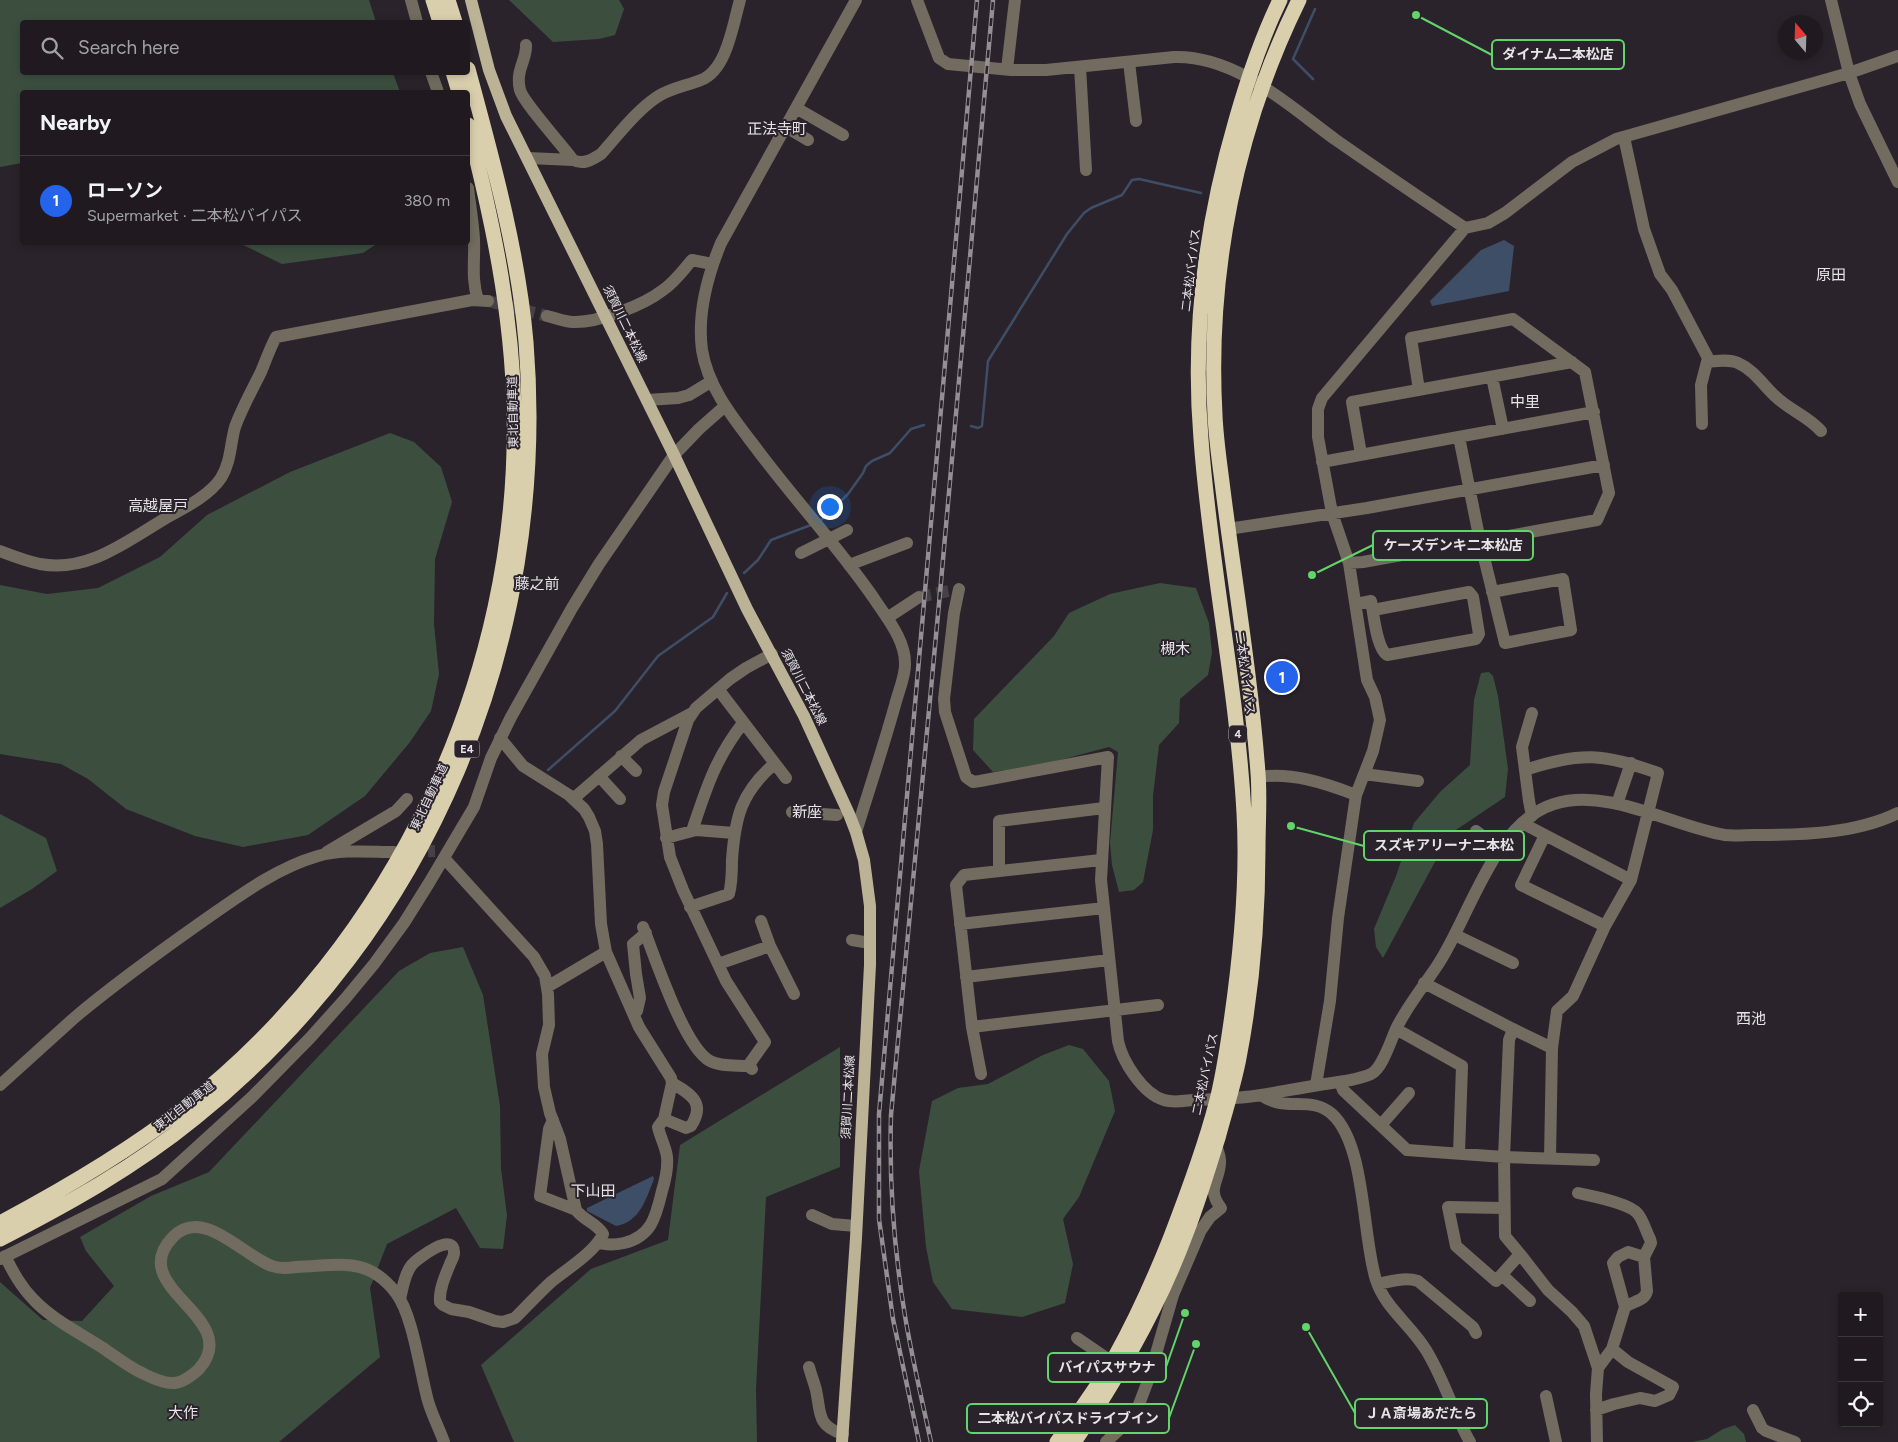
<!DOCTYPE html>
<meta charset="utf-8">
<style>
body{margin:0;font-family:Figtree,"Noto Sans JP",sans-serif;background:#282329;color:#f1f3f6}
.controls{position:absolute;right:15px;bottom:15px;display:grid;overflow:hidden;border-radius:5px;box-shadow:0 2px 8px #0003}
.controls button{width:45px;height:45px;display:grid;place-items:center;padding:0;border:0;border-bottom:1px solid #3d383e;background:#201a20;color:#f1f3f6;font:25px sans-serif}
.compass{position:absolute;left:1778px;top:15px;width:45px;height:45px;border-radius:50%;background:#201a20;box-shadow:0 2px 8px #0003;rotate:341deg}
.you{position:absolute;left:829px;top:506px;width:18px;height:18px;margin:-12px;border:4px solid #fff;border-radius:50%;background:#1a73e8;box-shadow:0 0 0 8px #1a73e833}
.badge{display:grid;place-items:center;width:32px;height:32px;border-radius:50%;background:#2563eb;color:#fff;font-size:16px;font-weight:700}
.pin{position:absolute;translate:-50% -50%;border:2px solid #fff;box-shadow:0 1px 5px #0006}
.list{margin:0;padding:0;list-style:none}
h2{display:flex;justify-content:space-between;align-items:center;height:65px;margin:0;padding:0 20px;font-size:21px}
h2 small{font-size:16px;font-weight:400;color:#a2a1a5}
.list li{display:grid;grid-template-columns:32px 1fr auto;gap:15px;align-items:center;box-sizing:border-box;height:90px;padding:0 20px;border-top:1px solid #3d383e}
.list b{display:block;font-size:19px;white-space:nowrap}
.list p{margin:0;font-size:16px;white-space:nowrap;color:#a2a1a5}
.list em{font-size:16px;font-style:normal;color:#a2a1a5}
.icon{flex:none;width:28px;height:28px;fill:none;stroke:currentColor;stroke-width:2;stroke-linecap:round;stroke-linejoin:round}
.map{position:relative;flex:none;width:1898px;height:1442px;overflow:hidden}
.search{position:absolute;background:#201a20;box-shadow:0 2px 8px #0003;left:20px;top:20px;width:450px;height:55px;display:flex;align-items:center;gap:12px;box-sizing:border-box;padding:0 18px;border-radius:5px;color:#a2a1a5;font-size:19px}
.panel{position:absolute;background:#201a20;box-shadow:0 2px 8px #0003;left:20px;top:90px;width:450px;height:155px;border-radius:5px}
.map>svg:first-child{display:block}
</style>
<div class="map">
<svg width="1898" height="1442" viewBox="0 0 1898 1442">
<rect width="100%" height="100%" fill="#2a232b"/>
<!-- green -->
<path fill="#3c4f3f" d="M 0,0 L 369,0 L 376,22 L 22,22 L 22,72 L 393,73 L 400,92 L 22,92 L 22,163 L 0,167 Z
M 509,0 L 619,0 L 624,9 L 615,35 L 599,39 L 553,42 Z
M 239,243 L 378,243 L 363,253 L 282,264 Z
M 390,433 L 414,442 L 441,467 L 452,502 L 435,559 L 434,624 L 439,674 L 431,711 L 410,742 L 365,796 L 308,835 L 243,847 L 195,836 L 126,809 L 88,779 L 61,764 L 0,754 L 0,585 L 47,594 L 98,588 L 160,557 L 207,515 L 290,472 Z
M 1160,583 L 1196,588 L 1209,623 L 1212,653 L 1208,675 L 1180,699 L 1179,723 L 1159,745 L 1153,796 L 1153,830 L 1143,882 L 1134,890 L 1119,892 L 1112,865 L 1110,843 L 1118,752 L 1109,747 L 1045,764 L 993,772 L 973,750 L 974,719 L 1054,636 L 1069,613 L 1110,594 Z
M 1489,672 L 1493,676 L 1498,696 L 1508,769 L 1505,797 L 1450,834 L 1383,958 L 1376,947 L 1374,929 L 1396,876 L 1414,823 L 1440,792 L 1470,765 L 1474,700 L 1481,673 Z
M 0,814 L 46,838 L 57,871 L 32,889 L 0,908 Z
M 463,947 L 483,995 L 500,1106 L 501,1169 L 507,1215 L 503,1249 L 480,1248 L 456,1208 L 387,1244 L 370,1288 L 380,1357 L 279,1442 L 0,1442 L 0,1282 L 43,1320 L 82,1321 L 114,1286 L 86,1251 L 80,1237 L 151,1196 L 209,1172 L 399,971 L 430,953 Z
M 1069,1045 L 1083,1049 L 1109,1081 L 1115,1111 L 1079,1197 L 1063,1219 L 1073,1264 L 1065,1303 L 1022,1317 L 952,1309 L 933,1282 L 926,1247 L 919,1171 L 932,1101 L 958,1088 L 988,1084 L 1043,1055 Z
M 840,1047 L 840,1167 L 766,1197 L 756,1389 L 757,1442 L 514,1442 L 481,1365 L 591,1269 L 668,1240 L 680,1145 Z
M 1735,1425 L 1744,1434 L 1746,1442 L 1692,1442 L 1707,1439 L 1723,1429 Z"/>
<!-- water -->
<path fill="#3e4e67" d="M 1504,240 L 1514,246 L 1509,291 L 1432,306 L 1430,301 L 1481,250 Z
M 653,1176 L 654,1179 C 646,1199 640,1222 616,1226 L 587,1211 L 587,1208 Z"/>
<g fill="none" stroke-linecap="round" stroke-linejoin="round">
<!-- stream -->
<path stroke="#3e4e67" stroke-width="2.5" d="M 1313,79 L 1293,59 L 1315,9
M 971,426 L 978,428 L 982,426 L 988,361 L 1067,234 L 1084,213 L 1091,208 L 1122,195 L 1132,180 L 1139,179 L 1201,193
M 819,522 L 848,494 L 863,473 L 866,466 L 872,461 L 890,453 L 911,429 L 924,425
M 744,573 L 758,560 L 771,540 L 811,525
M 548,770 L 615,711 L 658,656 L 713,617 L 727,593"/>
<!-- minor-tunnel -->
<path stroke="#464047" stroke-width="12" stroke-dasharray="12 6" stroke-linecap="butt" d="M 488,301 L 547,316
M 919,597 L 954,590
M 410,852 L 435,851"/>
<!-- minor -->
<path stroke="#716c5f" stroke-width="12" d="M 411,0 L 417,22
M 856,0 L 721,243 C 707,277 697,313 702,350 C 708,388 734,419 756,448 C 794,499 837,545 873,597 C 886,617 906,640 905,665 C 905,677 898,693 895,705 C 883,748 869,790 856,832
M 917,0 L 939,58 L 948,64 L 1011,70 L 1046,70 L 1174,57 C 1236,55 1289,106 1336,140 C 1379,170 1422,199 1465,228 L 1488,223 L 1505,213 L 1572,162 L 1616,139 L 1849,73 L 1898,56
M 1831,0 L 1849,73 L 1860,104 L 1898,182
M 526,45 C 527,60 515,70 520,90 C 523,102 563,146 573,160
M 1129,62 L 1136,121
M 1080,67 L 1086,170
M 1007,69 L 1015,0
M 431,72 L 438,92
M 796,108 L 843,135
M 786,127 L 808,140
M 1624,137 L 1644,229 L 1655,260 L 1660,274 L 1672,290 L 1708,358 L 1701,385 L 1702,424
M 528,158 L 573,160 C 583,165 592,160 601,154 C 618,135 636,111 657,97 C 671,88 686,86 701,80 C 727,70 733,24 740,0
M 468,188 C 470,205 473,222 474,239 C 475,260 471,279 478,300
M 547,316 C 556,318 564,322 573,322 C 598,323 644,305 663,290 C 675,282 683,270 692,260 L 712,264
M 1707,362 C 1717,361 1729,359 1738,363 C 1754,370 1763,385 1775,396 C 1789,410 1808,416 1821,431
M 1492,377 L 1503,429
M 647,400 L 678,398 L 689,395 L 712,381
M 1459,437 L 1480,541 L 1505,643 L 1571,630 L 1563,579 L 1492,592
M 1361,454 L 1352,402 L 1572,362
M 1322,462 L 1594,412
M 1228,529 L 1367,508 L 1604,465
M 0,551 C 13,556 26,561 40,564 C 88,573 127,541 166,518 C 184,508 209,496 221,478 C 231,462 230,445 235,427 C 242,408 252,390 261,372 C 266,360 270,348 276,337 L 472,300 L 488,301
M 801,553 L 847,530
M 1349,563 L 1363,562 L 1597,520 L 1609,493 L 1585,372 L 1513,319 L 1411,338 L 1419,390
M 849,565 L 907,543
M 959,589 L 954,613 L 944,699 L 945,712 L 966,777 L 973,782 L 980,781 L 1108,757 L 1101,880 L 1118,1041 C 1122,1061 1143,1094 1164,1100 C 1173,1103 1183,1101 1193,1100 C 1216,1099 1238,1099 1261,1095 C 1280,1092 1299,1088 1319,1085 C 1335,1082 1356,1081 1371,1074 C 1383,1068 1391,1039 1397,1027 C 1408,1005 1423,987 1437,966 C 1470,917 1493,823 1554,804 C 1608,787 1672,826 1725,835 C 1734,836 1745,835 1754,835 C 1802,835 1855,834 1898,813
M 1356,604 L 1371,601 C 1374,615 1376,647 1387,655 L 1476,639 L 1479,634 L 1473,597 L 1469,592 L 1373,610
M 887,618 L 919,597
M 718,689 L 786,778
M 1532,713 L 1522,747 L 1529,801 L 1532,816
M 500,738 L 523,766 L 569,795 L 584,809 L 589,817 L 595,831 L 597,844 L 601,924 L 606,952 L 639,1027 L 671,1078 L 672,1083 L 664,1119 L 658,1127 C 660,1137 666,1147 667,1157 C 668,1167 665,1181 662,1191 C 656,1216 652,1236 624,1243 C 615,1245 607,1246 598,1242
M 621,756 L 636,771
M 1525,770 C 1581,751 1604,754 1658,773 L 1631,880 L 1605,926 L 1573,996 L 1557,1011 L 1552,1048 L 1550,1158
M 1364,774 L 1418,781
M 599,776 L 620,799
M 1258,777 C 1292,772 1325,783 1356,795
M 573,799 L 641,740 L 692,713
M 1617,804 L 1631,763
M 792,812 L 837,815
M 1522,823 L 1631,880
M 692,831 C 706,789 715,759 743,723
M 1476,831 L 1499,849
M 1545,835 L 1521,885 L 1605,926
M 666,838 L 696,830 L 734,833
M 327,852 L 396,811 L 407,799
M 1101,860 L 964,875 L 956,885 L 972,1027 L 1158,1005
M 999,870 L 999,821 L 1104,808
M 690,907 L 729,894 C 732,883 732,871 732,860 C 735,817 741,793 774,764
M 761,921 L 770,946 L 794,994
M 960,924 L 1104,908
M 643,927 C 655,957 684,1047 710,1061 C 721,1067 736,1065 748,1066 L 752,1069
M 1455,935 L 1513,963
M 852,940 L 870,943
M 718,964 L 770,946
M 966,977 L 1109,960
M 1424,983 L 1513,1029 L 1552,1048
M 547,987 L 606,952
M 634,1014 L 637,1011 L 640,998 L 636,974 L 633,944 L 646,933
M 972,1027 L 981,1074
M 1396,1029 L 1462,1066 L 1459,1153
M 748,1066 L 765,1042 L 726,981 L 683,890 L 670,857 L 662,805 L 664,792 L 688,720 L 696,708 L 730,679 L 746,668 L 772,654
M 1340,1082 L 1343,1090 L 1407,1150 L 1504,1157 L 1594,1160
M 0,1085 C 24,1063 49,1041 73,1019 C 114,984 159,952 203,921 C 239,896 276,868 318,856 C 342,849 370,852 394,852
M 1316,1085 L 1330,1001 L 1338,918 L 1356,795 L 1373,751 L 1380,720 L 1375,697 L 1367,680 L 1349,563 L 1332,513 L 1318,437 L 1318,409 L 1322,398 L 1465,228
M 1261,1095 C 1285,1113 1311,1095 1332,1114 C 1366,1145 1362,1236 1376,1280 C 1385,1308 1411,1325 1426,1350 C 1444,1379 1453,1412 1470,1442
M 664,1119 L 686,1128 L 691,1126 C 706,1103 691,1094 672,1083
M 553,1120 L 549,1129 L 540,1196 L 576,1210
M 1381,1125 L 1409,1093
M 1578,1193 C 1591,1196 1630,1203 1638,1214 C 1643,1220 1646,1231 1650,1239 L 1651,1243 L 1644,1257
M 1504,1208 L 1448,1207 L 1456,1246 L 1496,1281 L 1520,1254 L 1505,1236 L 1504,1157 L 1509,1040 L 1513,1029
M 812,1215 L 832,1224 L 856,1226
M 1520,1254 L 1548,1290 L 1572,1312 L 1584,1326 L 1598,1368
M 5,1256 C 13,1272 21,1287 34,1300 C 53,1320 80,1333 103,1348 C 116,1357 130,1368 144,1374 C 152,1378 165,1384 175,1383 C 183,1382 193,1375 199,1369 C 245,1317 123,1288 173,1237 C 203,1206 243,1256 272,1266 C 280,1269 289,1268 296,1267 C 337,1266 367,1255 396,1293 C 413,1315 420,1372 428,1401 C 432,1415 439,1428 444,1442
M 0,1259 L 162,1179 L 252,1097 L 310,1038 L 345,999 L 374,964 L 404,923 L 429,883 L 474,807 L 491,758 L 511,717 L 572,608 L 599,564 L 674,455 L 699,429 L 725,406
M 1502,1275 L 1530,1301
M 1378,1284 C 1391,1281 1405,1277 1418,1281 L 1473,1327 L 1476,1333
M 400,1299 C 403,1288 404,1275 411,1266 C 416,1259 455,1230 454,1253 C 454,1257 451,1261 450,1264 C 445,1276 439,1290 440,1302 L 443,1305 L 451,1309 L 469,1312 L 495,1321 L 503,1322 L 515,1318 C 527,1306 539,1293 551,1282 C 567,1269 595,1252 603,1234 C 597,1223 583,1220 576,1210 L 560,1139 L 550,1113 L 544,1087 L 542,1054 L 549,1025 L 548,994 L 545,976 L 534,957 L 444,858
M 1077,1338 L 1121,1368 L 1149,1378
M 809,1367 C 811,1375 814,1382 816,1390 C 821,1412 816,1426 843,1434
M 1546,1396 L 1556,1442
M 1596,1410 L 1614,1404 L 1640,1398 L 1655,1401 L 1669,1395 L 1673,1387 L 1628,1362 L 1612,1349
M 1753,1410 L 1762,1428 L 1766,1431 L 1795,1442
M 1106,1442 L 1135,1415 L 1149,1378 L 1173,1295 L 1201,1230 L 1210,1217 L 1221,1208 C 1206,1188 1219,1183 1220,1163 C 1221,1157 1217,1150 1216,1144
M 1597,1442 L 1596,1394 L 1598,1368 L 1612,1349 L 1625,1307 L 1613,1263 L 1618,1257 L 1628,1252 L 1644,1257 L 1647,1291 C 1645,1301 1633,1301 1625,1307"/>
<!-- major -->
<path stroke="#bcb397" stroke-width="12" d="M 471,0 L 489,70 L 506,116 L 674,455 L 747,609 L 804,716 L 849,814 L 856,832 L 864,860 L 870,906 L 870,965 L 856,1238 L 842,1442"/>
<!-- highway -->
<path stroke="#dacfad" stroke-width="15" d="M 433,0 L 440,22
M 448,0 L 455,22
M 453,72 L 459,92
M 0,1223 C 64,1189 126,1153 184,1108 C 394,944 521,676 514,409 C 512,312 492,218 468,125
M 0,1239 C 68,1204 135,1167 195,1118 C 429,930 550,640 526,342 C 518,250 492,158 468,69
M 1057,1442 C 1078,1414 1099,1385 1116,1355 C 1137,1317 1154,1279 1170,1239 C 1187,1195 1204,1150 1216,1104 C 1223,1077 1227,1050 1231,1022 C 1241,953 1248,883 1244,813 C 1237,687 1210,564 1201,439 C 1192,332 1206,223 1236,120 C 1248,78 1261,39 1280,0
M 1074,1442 C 1118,1378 1160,1304 1187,1231 C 1199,1200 1208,1169 1218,1138 C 1225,1111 1234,1085 1239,1058 C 1252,990 1258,918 1258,849 C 1258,824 1260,798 1258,773 C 1251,679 1235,584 1223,490 C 1220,465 1216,440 1215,415 C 1207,273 1236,128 1299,0"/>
<defs>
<path id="rail" d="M 919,1442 L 893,1319 L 879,1219 L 879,1114 L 977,0
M 931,1442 C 922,1400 912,1358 905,1316 C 894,1249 889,1182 891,1115 L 940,593 L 993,0"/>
</defs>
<!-- rail casing -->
<use href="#rail" stroke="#948e95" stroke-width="4.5"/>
<!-- rail -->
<use href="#rail" stroke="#2a232b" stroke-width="2.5" stroke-dasharray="8" stroke-linecap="butt"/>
</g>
<g text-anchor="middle" stroke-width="4" stroke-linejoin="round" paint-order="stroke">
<!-- shield labels -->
<g fill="#2a232b" stroke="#aea9af" stroke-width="1">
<rect x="1229" y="725.5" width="18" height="17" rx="4"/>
<rect x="454.5" y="740.5" width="25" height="17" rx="4"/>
</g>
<g font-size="11" font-weight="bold" fill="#e7e3e8">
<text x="1238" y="738">4</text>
<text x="467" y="753">E4</text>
</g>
<!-- street labels -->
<g font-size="12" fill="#e7e3e8" stroke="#2a232b">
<text transform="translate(1191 270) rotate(-83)" y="4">二本松バイパス</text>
<text transform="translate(625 324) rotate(64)" y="4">須賀川二本松線</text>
<text transform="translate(513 412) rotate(-91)" y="4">東北自動車道</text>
<text transform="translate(1245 673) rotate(82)" y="4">二本松バイパス</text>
<text transform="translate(804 687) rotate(63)" y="4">須賀川二本松線</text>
<text transform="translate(429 797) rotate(-65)" y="4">東北自動車道</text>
<text transform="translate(1205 1074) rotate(-78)" y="4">二本松バイパス</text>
<text transform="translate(848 1097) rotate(-87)" y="4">須賀川二本松線</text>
<text transform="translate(184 1106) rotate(-38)" y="4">東北自動車道</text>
</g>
<!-- quarter labels -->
<g font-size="15" fill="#e7e3e8" stroke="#2a232b">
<text x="777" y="134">正法寺町</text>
<text x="1831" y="280">原田</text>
<text x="1525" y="407">中里</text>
<text x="158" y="511">高越屋戸</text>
<text x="537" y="589">藤之前</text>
<text x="1175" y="654">槻木</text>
<text x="807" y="817">新座</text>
<text x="1751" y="1024">西池</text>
<text x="593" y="1196">下山田</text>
<text x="183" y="1418">大作</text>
</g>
</g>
<!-- callouts -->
<path fill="none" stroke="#61d46a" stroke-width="2" d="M1416 15L1492 55M1312 575L1373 545M1291 826L1364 846M1185 1313L1166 1367M1306 1327L1355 1413M1196 1344L1169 1418"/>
<g fill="#61d46a" stroke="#2a232b" stroke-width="2">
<circle cx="1416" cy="15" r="5"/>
<circle cx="1312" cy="575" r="5"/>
<circle cx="1291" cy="826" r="5"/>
<circle cx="1185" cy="1313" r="5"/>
<circle cx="1306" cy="1327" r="5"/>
<circle cx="1196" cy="1344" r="5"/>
</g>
<g fill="#2a232b" stroke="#61d46a" stroke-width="2">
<rect x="1492" y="40" width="132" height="29" rx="5"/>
<rect x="1373" y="531" width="160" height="29" rx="5"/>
<rect x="1364" y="831" width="160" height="29" rx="5"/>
<rect x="1048" y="1353" width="118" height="29" rx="5"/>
<rect x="1355" y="1399" width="132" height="29" rx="5"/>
<rect x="967" y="1404" width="202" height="29" rx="5"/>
</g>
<g font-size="14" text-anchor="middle" font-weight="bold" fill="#e7e3e8">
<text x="1558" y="59">ダイナム二本松店</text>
<text x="1453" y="550">ケーズデンキ二本松店</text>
<text x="1444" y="850">スズキアリーナ二本松</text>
<text x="1107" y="1372">バイパスサウナ</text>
<text x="1421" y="1418">ＪＡ斎場あだたら</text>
<text x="1068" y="1423">二本松バイパスドライブイン</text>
</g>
</svg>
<div class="controls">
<button>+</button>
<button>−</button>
<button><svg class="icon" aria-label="locate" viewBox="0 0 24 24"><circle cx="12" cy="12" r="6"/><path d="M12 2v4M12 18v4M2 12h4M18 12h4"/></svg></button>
</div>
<svg class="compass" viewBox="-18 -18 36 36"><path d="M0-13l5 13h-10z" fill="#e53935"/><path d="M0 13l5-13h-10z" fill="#a2a1a5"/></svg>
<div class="you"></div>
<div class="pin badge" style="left:1282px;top:677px">1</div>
<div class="search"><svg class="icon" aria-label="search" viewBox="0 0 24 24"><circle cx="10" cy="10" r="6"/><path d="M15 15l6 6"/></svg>Search here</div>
<section class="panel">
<h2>Nearby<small></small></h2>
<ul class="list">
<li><span class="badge">1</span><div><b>ローソン</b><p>Supermarket · 二本松バイパス</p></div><em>380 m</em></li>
</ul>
</section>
</div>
